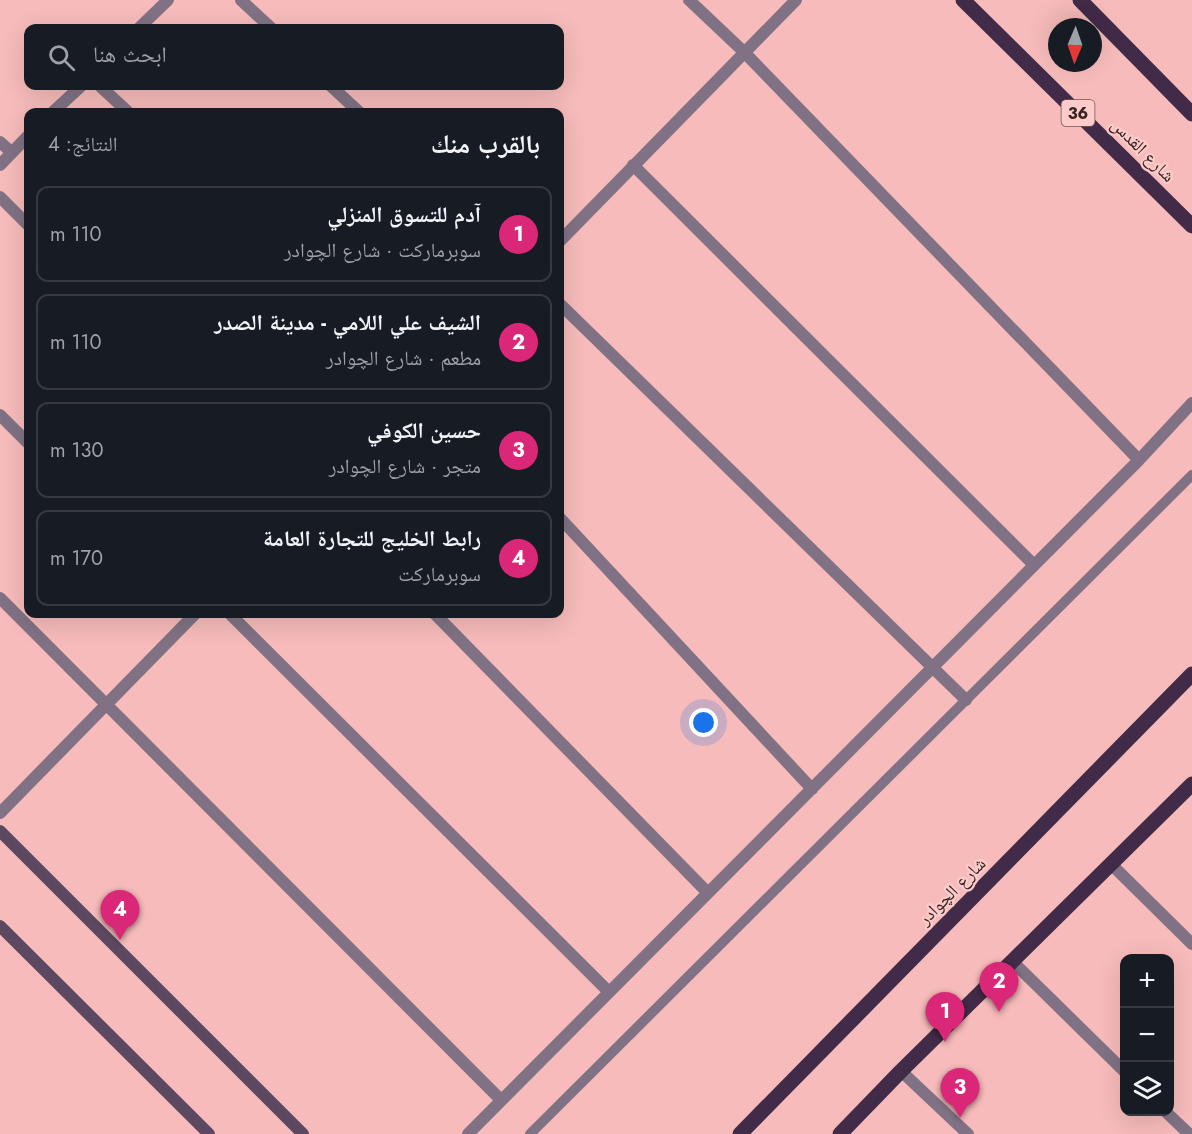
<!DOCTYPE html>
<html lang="ar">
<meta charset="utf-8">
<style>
body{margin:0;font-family:Jost,"Noto Naskh Arabic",sans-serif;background:#242831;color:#f1f3f6;direction:rtl}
.controls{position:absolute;right:18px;bottom:18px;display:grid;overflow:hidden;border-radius:12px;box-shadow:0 6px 24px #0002}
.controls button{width:54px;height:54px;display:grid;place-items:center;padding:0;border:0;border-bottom:2px solid #363941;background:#171b24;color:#f1f3f6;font:30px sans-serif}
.compass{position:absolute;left:1048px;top:18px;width:54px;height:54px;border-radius:50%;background:#171b24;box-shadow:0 6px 24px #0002;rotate:182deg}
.you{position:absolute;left:704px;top:723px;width:21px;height:21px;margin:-15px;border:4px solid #fff;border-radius:50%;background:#1a73e8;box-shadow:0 0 0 9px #1a73e833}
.badge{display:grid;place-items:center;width:39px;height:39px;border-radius:50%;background:#db2777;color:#fff;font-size:20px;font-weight:700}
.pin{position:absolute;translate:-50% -50px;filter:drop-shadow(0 2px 3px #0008)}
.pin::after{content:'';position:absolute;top:32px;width:21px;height:18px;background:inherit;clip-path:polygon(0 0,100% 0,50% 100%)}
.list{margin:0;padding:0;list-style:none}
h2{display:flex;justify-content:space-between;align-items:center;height:78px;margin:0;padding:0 24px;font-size:26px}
h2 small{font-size:20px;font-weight:400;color:#9ea1a6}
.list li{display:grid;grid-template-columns:39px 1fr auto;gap:18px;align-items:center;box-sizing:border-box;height:96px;margin:0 12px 12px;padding:0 12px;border:2px solid #363941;border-radius:12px}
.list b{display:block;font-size:22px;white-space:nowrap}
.list p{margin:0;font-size:20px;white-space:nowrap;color:#9ea1a6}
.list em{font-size:20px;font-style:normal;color:#9ea1a6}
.icon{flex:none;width:33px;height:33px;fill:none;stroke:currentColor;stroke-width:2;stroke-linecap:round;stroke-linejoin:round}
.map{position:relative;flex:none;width:1192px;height:1134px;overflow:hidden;direction:ltr}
.search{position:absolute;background:#171b24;box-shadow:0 6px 24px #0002;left:24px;top:24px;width:540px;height:66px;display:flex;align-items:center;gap:15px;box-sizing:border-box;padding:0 21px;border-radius:12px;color:#9ea1a6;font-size:22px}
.panel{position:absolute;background:#171b24;box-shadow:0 6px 24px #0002;left:24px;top:108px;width:540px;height:510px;border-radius:12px;direction:rtl}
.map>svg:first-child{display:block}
</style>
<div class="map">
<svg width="1192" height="1134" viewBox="0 0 1192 1134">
<rect width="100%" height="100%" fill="#f6bbba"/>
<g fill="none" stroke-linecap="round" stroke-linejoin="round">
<!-- lane -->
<path stroke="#807284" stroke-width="10" d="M 530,1134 L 1192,475"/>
<!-- street -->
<path stroke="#807284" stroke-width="12" d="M 241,0 L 271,28
M 689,0 L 744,52 L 1139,460
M 139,28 L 168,0
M 100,86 L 128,112
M 331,86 L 359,112
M 53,112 L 81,86
M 0,142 L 11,152
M 0,165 L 28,136
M 633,165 L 1034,565
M 0,197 L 28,225
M 560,241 L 796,0
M 560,304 L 966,700
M 0,415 L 28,443
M 560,518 L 812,789
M 0,598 L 501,1100
M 230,614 L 609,992
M 435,614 L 708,893
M 0,813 L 195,614
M 1111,864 L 1192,944
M 1012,961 L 1124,1071
M 901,1071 L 968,1134
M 1166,1112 L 1189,1134
M 468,1134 L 1139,460 L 1192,403"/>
<!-- secondary -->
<path stroke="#5c4861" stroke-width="12" d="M 0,831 L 303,1134
M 0,926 L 209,1134"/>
<!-- primary -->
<path stroke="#422b48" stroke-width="15" d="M 963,0 L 1192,226
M 1080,0 L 1192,114
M 740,1134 L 1192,674
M 840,1134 L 901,1071 L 1192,784"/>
</g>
<g text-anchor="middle" stroke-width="4.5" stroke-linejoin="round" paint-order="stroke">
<!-- shield labels -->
<rect fill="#fccbca" stroke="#745554" stroke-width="1.5" x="1061.5" y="100" width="33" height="26" rx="4.5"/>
<g font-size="16" font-weight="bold" fill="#392222">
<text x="1078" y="119">36</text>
</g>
<!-- street labels -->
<g font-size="18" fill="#392222" stroke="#fccbca">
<text transform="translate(1143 150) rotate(45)" y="6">شارع القدس</text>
<text transform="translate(952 891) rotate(-45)" y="6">شارع الچوادر</text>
</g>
</g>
</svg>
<div class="controls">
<button>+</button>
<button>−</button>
<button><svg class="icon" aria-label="layers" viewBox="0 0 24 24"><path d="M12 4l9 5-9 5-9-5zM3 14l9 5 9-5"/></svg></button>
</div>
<svg class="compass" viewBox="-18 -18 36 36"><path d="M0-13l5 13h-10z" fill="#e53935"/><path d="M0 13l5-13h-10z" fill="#9ea1a6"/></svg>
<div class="you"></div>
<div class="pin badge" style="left:945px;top:1042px">1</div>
<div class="pin badge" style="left:999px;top:1012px">2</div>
<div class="pin badge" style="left:960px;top:1118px">3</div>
<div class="pin badge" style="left:120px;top:940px">4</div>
<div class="search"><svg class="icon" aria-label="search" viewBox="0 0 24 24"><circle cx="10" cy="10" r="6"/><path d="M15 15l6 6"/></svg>ابحث هنا</div>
<section class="panel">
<h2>بالقرب منك<small>النتائج: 4</small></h2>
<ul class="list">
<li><span class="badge">1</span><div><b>آدم للتسوق المنزلي</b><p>سوبرماركت · شارع الچوادر</p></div><em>110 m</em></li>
<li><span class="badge">2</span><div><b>الشيف علي اللامي - مدينة الصدر</b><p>مطعم · شارع الچوادر</p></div><em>110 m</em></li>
<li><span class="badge">3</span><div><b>حسين الكوفي</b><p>متجر · شارع الچوادر</p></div><em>130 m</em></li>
<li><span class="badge">4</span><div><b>رابط الخليج للتجارة العامة</b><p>سوبرماركت</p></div><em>170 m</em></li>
</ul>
</section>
</div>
